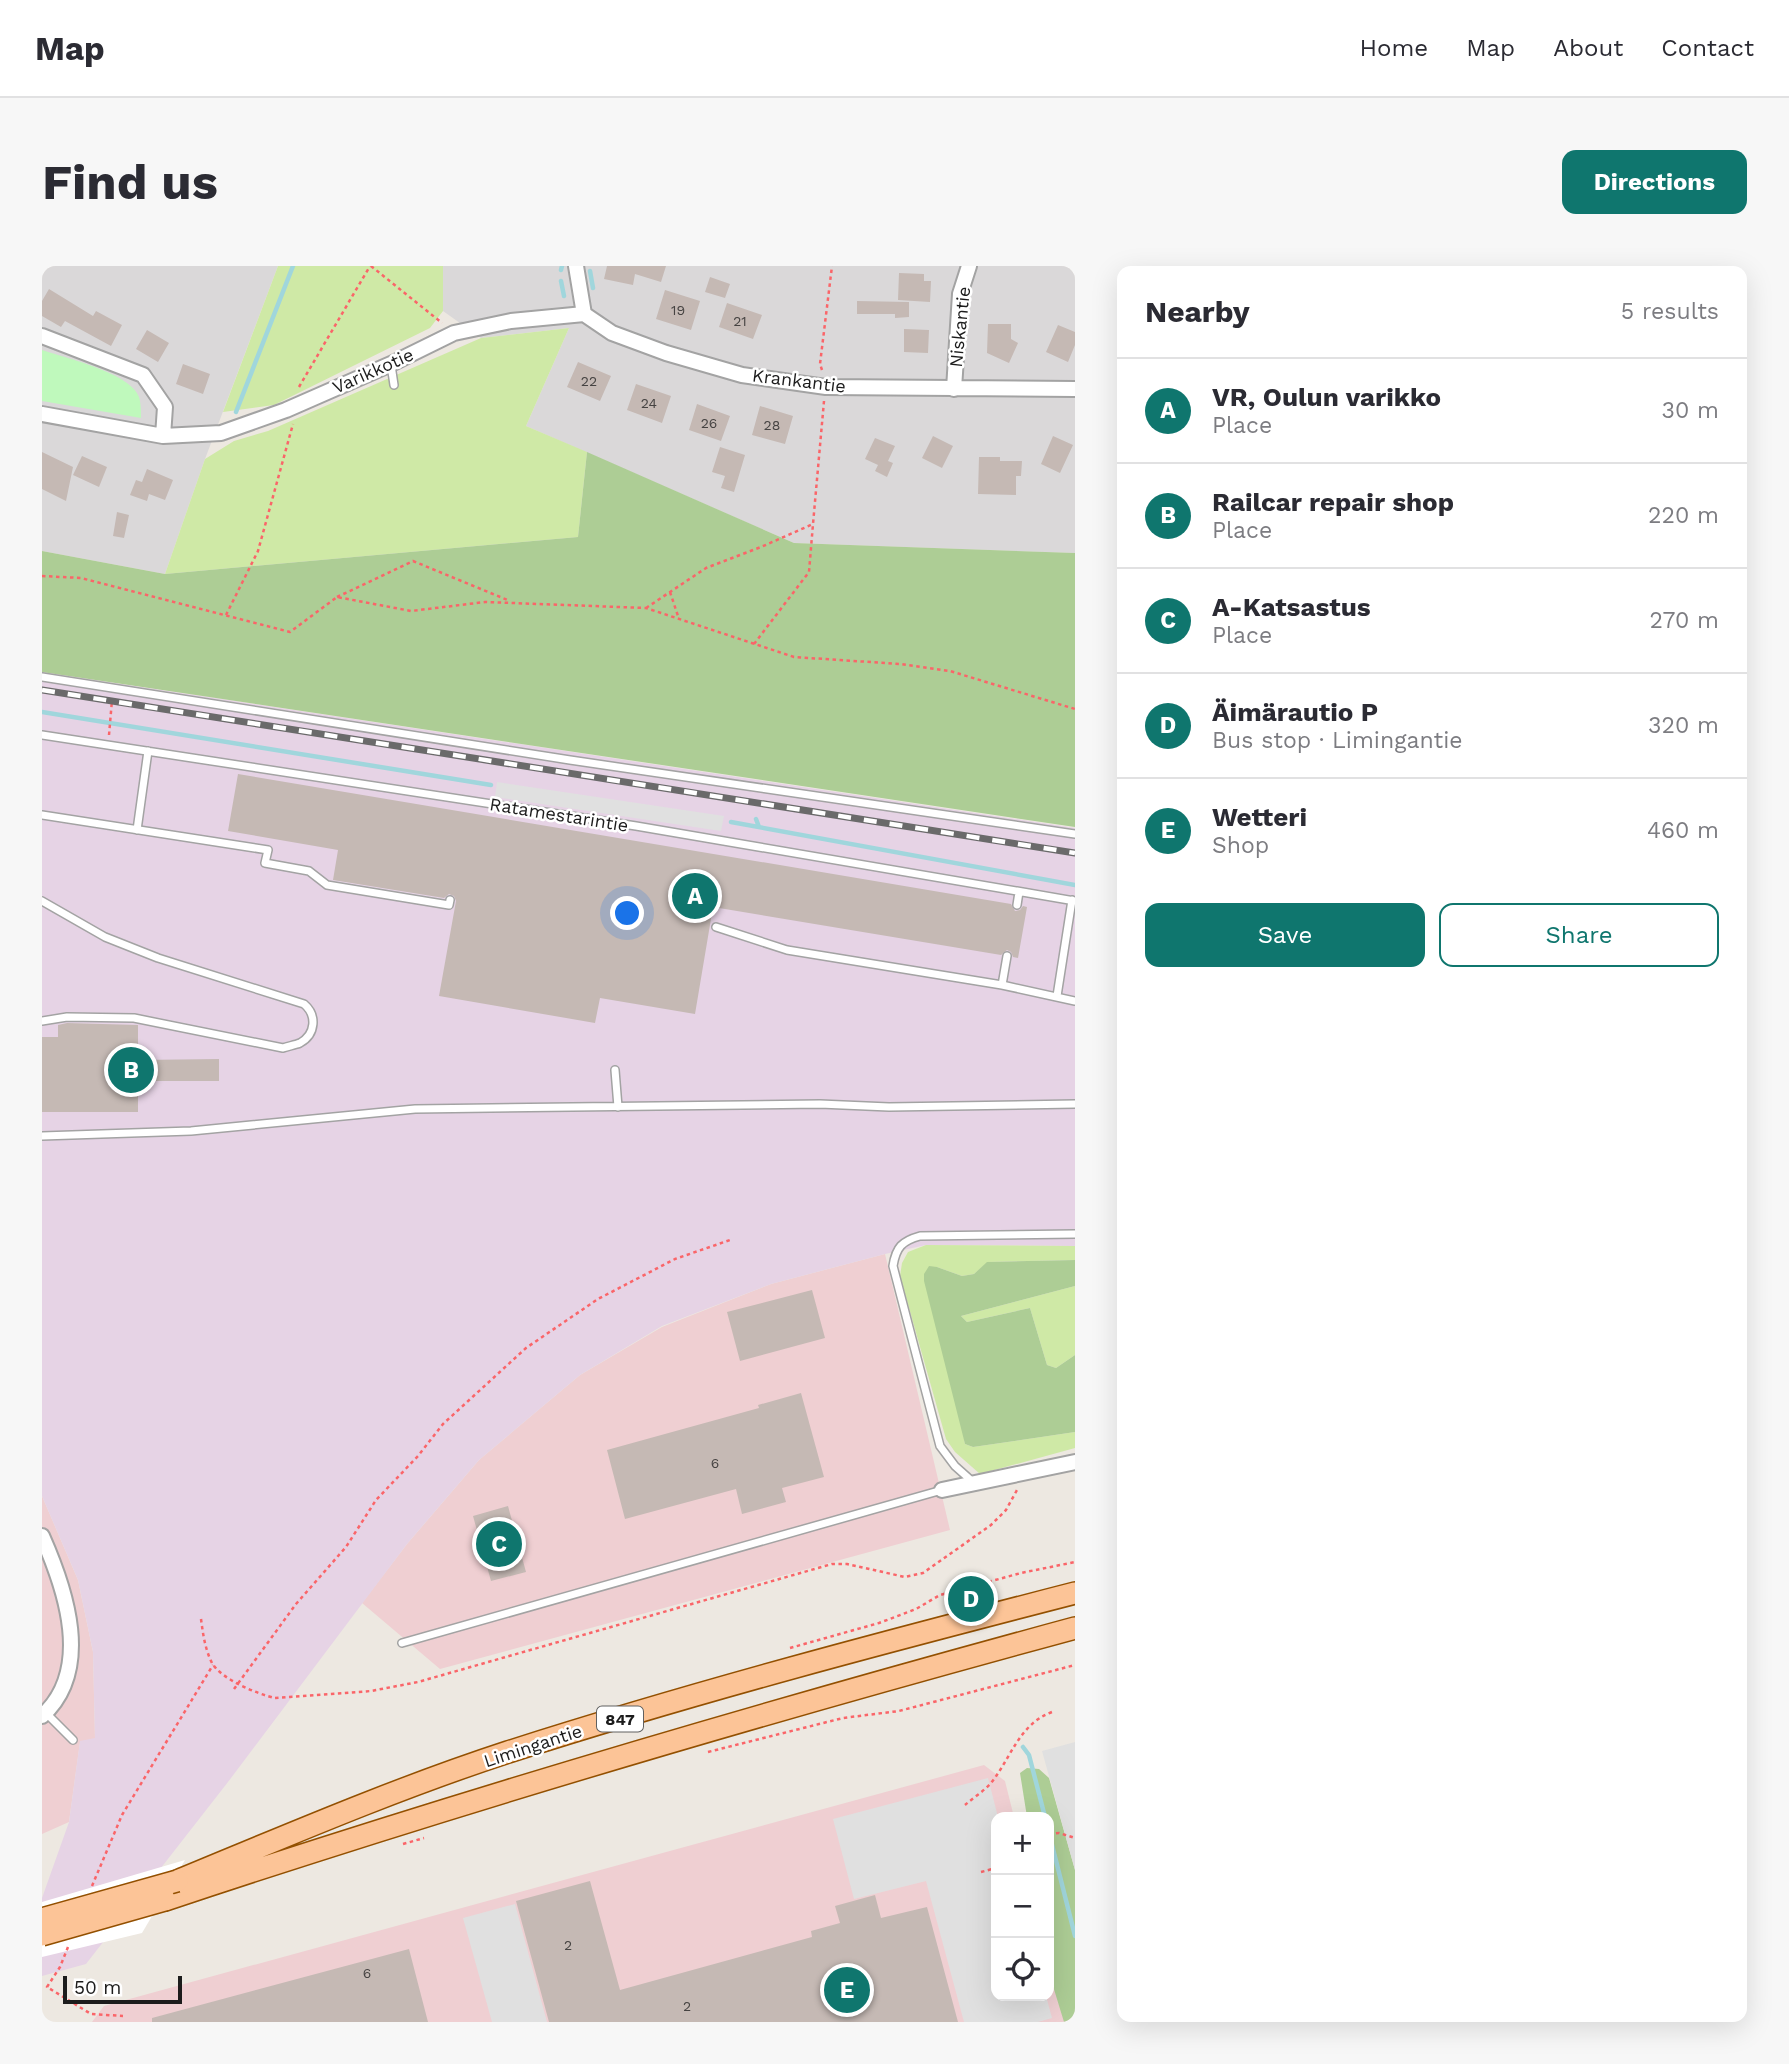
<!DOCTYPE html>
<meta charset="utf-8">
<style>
body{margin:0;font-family:"Work Sans",sans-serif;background:#f7f7f7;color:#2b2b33}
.controls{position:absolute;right:21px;bottom:21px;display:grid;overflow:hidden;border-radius:14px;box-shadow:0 7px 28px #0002}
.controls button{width:63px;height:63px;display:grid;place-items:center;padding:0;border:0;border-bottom:2px solid #e1e1e2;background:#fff;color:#2b2b33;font:35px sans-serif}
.scale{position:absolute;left:21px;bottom:18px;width:119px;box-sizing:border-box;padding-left:7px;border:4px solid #1c1c1c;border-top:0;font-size:19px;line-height:24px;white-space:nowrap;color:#1c1c1c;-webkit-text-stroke:5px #fff;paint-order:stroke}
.you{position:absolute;left:586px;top:648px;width:24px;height:24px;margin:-18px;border:5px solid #fff;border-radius:50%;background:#1a73e8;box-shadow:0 0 0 10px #1a73e833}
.badge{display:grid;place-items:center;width:46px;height:46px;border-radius:50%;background:#0f766e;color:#fff;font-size:23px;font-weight:700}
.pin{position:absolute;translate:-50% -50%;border:4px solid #fff;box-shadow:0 2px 7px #0006}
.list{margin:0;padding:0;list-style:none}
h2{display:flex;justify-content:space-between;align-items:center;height:91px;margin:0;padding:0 28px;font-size:30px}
h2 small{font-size:23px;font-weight:400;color:#7c7c81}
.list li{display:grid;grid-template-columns:46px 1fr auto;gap:21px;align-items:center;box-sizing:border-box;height:105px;padding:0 28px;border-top:2px solid #e1e1e2}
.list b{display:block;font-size:26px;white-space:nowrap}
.list p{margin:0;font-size:23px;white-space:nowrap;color:#7c7c81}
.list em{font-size:23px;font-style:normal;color:#7c7c81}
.actions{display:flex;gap:14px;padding:21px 28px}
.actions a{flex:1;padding:16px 0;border:2px solid #0f766e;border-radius:14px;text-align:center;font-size:24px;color:#0f766e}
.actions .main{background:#0f766e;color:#fff}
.icon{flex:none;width:38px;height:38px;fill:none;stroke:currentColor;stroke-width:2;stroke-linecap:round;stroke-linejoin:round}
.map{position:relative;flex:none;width:1033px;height:1756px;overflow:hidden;border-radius:14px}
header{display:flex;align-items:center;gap:42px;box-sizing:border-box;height:98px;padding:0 35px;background:#fff;border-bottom:2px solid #e1e1e2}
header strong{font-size:33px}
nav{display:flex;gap:38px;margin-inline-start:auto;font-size:24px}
.intro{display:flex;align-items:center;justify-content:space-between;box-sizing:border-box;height:168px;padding:0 42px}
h1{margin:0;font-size:49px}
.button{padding:18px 32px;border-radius:14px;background:#0f766e;color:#fff;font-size:24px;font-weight:700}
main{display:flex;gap:42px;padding:0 42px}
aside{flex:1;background:#fff;border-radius:14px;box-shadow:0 7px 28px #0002}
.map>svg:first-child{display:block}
</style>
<header>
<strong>Map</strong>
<nav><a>Home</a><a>Map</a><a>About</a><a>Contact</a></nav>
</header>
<div class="intro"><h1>Find us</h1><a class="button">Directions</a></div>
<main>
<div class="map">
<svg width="1033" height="1756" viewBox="0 0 1033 1756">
<rect width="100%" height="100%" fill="#ede8e1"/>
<!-- residential -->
<path fill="#dad8d9" d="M 0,0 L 236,0 L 163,193 L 123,308 L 0,285 Z
M 401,0 L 1033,0 L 1033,287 L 752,277 L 484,160 L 527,62 L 439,72 L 401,45 Z"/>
<!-- commercial -->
<path fill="#efcfd2" d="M 843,988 L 908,1264 L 398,1403 L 320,1337 L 365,1278 L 437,1194 L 538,1109 L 620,1061 L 729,1018 Z
M 0,1230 L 36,1314 L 51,1386 L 53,1473 L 38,1476 L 27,1556 L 0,1568 Z
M 942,1499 L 963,1515 L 972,1551 L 954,1551 L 954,1730 L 1007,1730 L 1007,1682 L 1026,1756 L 50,1756 L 62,1740 Z"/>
<!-- industrial -->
<path fill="#e6d3e5" d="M 0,406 L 1033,562 L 1033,980 L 884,979 L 843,988 L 729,1018 L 620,1060 L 538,1109 L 437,1194 L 365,1278 L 186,1516 L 44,1698 L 0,1710 L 0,1632 L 27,1556 L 38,1475 L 53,1472 L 51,1386 L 36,1314 L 0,1230 Z"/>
<!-- grass -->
<path fill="#cfe9a6" d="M 236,0 L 401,0 L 401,45 L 388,62 L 232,139 L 181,146 Z
M 527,62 L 484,160 L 545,186 L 536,271 L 123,308 L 163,193 L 192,175 L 226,165 L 439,72 Z
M 884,979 L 1033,980 L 1033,994 L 946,996 L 932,1008 L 920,1010 L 895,1001 L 923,1178 L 931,1181 L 1033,1166 L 1033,1182 L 938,1208 L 913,1186 L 904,1173 L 858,1010 L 860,997 L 866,986 Z
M 1033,1020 L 1033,1089 L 1014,1102 L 1005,1099 L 988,1042 L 925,1056 L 919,1050 Z"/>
<!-- forest -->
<path fill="#adcd95" d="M 545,186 L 752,277 L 1033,287 L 1033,561 L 0,406 L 0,285 L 123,308 L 536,271 Z
M 1033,994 L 1033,1020 L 919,1050 L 925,1056 L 988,1042 L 1005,1099 L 1014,1102 L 1033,1089 L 1033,1166 L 931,1181 L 923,1178 L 882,1015 L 882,1008 L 887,1000 L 895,1001 L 920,1010 L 932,1008 L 945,996 Z
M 985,1502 L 997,1503 L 1007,1512 L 1033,1604 L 1033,1756 L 1022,1756 L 1007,1707 L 1007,1551 L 985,1551 L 978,1507 Z"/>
<!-- park -->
<path fill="#bff9bc" d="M 0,84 C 23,92 89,107 97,131 C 99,137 99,146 99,152 L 0,135 Z"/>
<!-- parking -->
<path fill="#e0e0e0" d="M 455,516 L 682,550 L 679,565 L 453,531 Z
M 1033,1476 L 1033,1604 L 1000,1485 Z
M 946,1512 L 956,1551 L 954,1551 L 954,1730 L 1004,1730 L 1010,1752 L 996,1756 L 922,1756 L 884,1615 L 812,1633 L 791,1553 Z
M 473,1638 L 505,1756 L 450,1756 L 421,1652 Z"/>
<!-- pier -->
<path fill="#fff" d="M 143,1594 L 100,1667 L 0,1691 L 0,1636 Z"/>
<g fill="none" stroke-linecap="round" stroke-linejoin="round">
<!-- stream -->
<path stroke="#a0d6dc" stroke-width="4.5" d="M 519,4 L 520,0
M 548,5 L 551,22
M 519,15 L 522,30
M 194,146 L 251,0
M 0,446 L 449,519
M 714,553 L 717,561
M 689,556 L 1033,619
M 981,1481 L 987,1489 L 1003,1551
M 1007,1567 L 1033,1670"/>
</g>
<!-- building -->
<path fill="#c5b9b4" d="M 565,0 L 624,0 L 619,16 L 593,8 L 591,19 L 562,13 Z
M 857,7 L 882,8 L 882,15 L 889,15 L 888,36 L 856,34 Z
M 668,11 L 688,18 L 683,32 L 663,26 Z
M 7,23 L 51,50 L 54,45 L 80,59 L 69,80 L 23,55 L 19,61 L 0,50 L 0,35 Z
M 623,24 L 658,35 L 649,64 L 614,53 Z
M 815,35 L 867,36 L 867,51 L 853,52 L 853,48 L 815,48 Z
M 685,37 L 720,49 L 711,73 L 677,61 Z
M 946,58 L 969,58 L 969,73 L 976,77 L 967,97 L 945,87 Z
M 1016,59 L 1033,66 L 1033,79 L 1026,96 L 1004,86 Z
M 862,63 L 887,64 L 886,87 L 862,86 Z
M 105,64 L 127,77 L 116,96 L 94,83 Z
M 536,96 L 569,110 L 558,135 L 525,121 Z
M 141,98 L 168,108 L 161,128 L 134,118 Z
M 594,118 L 629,130 L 620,157 L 585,144 Z
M 655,138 L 688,150 L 679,175 L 647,164 Z
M 718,140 L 751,150 L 743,178 L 710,169 Z
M 891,170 L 911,180 L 900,202 L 880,192 Z
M 1011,170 L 1031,179 L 1018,207 L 999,198 Z
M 833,172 L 853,180 L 846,195 L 851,197 L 845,211 L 833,205 L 836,199 L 823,193 Z
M 678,181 L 703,189 L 692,226 L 679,222 L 683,210 L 670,206 Z
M 0,186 L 31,201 L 24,235 L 0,223 Z
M 40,190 L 65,201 L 57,221 L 31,209 Z
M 937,191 L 958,191 L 958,195 L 980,195 L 979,210 L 974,210 L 974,229 L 936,228 Z
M 105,203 L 131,214 L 123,234 L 107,228 L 105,235 L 88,229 L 94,214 L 100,216 Z
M 75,246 L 87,249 L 82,272 L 71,270 Z
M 196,508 L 969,638 L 973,645 L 978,644 L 981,640 L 985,641 L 976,692 L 971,691 L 969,686 L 965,684 L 959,689 L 671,641 L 653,748 L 558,732 L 553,757 L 397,730 L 414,635 L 412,630 L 407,628 L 402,632 L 291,614 L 296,584 L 186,565 Z
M 25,757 L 96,759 L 96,794 L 177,793 L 177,815 L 96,815 L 96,846 L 0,846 L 0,771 L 16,771 L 16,759 Z
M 770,1024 L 783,1072 L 698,1095 L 685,1046 Z
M 759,1127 L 782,1211 L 740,1222 L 744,1236 L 700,1248 L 694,1223 L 583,1253 L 565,1184 L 717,1142 L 716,1139 Z
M 466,1240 L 484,1306 L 449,1315 L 431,1250 Z
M 548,1615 L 578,1724 L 770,1671 L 769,1665 L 798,1657 L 793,1640 L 833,1629 L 839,1652 L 885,1641 L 916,1756 L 507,1756 L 474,1635 Z
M 367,1683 L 386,1756 L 110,1756 L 110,1752 Z"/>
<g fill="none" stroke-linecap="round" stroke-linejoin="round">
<defs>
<path id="service" d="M 349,99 L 352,119
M 0,411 L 528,494 L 1033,568
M 0,469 L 594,560 L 1033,635
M 0,549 L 226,584 L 223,597 L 267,605 L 285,619 L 407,639 L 408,634
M 95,564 L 106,485
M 0,635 L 63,671 L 116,692 L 262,738 C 275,749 274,768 258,777 C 253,779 247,780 241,782 L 92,752 L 25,751 L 0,755
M 975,639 L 977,626
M 674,661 L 745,684 L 960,719 L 1033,735
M 960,719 L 965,690
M 1015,730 L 1030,634
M 573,804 L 576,841
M 0,870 L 149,865 L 373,843 L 778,838 L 847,841 L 1033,838
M 932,1217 L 913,1200 L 898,1180 L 851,1000 C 854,981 860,975 878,970 L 1033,968
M 360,1377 L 900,1224
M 4,1447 L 31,1474"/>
<path id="minor" d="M 534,0 L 542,48 L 570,67 L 624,87 L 700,109 L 784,121 L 1033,123
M 0,70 L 101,109 L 123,141 L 121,170
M 912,123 L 918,28 L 927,0
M 0,148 L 121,170 L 179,167 L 244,144 L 349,98 L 412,67 L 469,55 L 542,48
M 900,1224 L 1033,1196
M 0,1270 C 24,1324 51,1404 0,1450"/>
<path id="primary" d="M 135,1615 C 244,1570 353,1523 466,1486 C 653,1426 843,1376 1033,1327
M 123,1634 C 423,1534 727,1445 1033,1362"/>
</defs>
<!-- service casing -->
<use href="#service" stroke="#a3a3a3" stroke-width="10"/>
<!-- minor casing -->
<use href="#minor" stroke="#a3a3a3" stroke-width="18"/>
<!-- primary casing -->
<use href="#primary" stroke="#935000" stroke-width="24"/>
<!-- path -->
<path stroke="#fa6569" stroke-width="2.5" stroke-dasharray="3.5 3.5" stroke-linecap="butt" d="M 329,0 L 400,57
M 780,104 L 778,98 L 790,0
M 257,121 L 328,0
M 0,310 L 39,312 L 248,366 L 295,331 L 369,345 L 443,336 L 604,342 L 752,391 L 858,398 L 908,405 L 1033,443
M 628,326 L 637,353
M 295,331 L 371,295 L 468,335
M 604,342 L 664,302 L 719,281 L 771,258 L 782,135
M 184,349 L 216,285 L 251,158
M 712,378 L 767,306 L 771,258
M 67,469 L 70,434
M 945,1316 L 948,1328
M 159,1353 C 161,1368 163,1383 170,1397 C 179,1413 215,1428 233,1432 L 329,1425 L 376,1416 L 790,1298 L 805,1298 L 863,1311 L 881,1307 L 949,1259 L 964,1244 L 975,1224
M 748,1382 L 837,1357 L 874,1343 L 898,1329 L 979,1307 L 1033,1296
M 192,1423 L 254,1338 L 304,1281 L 334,1234 L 376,1190 L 401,1158 L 484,1082 L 556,1033 L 633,993 L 691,973
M 666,1486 L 801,1452 L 857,1445 L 1033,1399
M 923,1539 C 931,1532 942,1525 949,1517 C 969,1492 977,1458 1010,1446
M 1007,1568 L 1017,1567 L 1033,1572
M 361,1578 L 382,1572
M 939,1606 L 954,1602
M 50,1620 L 80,1549 L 171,1399
M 26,1681 L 18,1701 L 5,1721 L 49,1748 L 81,1750"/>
<!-- service -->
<use href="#service" stroke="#fff" stroke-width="7"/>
<!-- minor -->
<use href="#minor" stroke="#fff" stroke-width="14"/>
<!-- primary -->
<use href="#primary" stroke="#fcc497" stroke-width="21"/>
<defs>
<path id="rail" d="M 0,424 L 1033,587"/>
</defs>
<!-- rail casing -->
<use href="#rail" stroke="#6a6a6a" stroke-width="7"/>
<!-- rail -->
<use href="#rail" stroke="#fff" stroke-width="4.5" stroke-dasharray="13" stroke-linecap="butt"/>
<defs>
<path id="primary-bridge" d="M 0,1653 L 135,1615
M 0,1669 L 123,1634"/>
</defs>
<!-- primary-bridge casing -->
<use href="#primary-bridge" stroke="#935000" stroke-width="24" stroke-linecap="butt"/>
<!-- primary-bridge -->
<use href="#primary-bridge" stroke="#fcc497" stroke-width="21"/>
</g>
<g text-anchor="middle" stroke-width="5" stroke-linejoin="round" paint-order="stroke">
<!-- number labels -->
<g font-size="14" fill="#464342">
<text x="636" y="49">19</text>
<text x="698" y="60">21</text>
<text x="547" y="120">22</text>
<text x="607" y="142">24</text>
<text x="667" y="162">26</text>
<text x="730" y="164">28</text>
<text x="673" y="1202">6</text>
<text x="526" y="1684">2</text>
<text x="325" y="1712">6</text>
<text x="645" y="1745">2</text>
</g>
<!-- shield labels -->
<rect fill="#fff" stroke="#606060" stroke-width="2" x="555" y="1440.5" width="46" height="25" rx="5"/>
<g font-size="16" font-weight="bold" fill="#1c1c1c">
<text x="578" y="1459">847</text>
</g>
<!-- street labels -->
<g font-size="18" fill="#1c1c1c" stroke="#fff">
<text transform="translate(918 61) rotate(-84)" y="6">Niskantie</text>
<text transform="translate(331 105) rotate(-24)" y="6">Varikkotie</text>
<text transform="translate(757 115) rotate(7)" y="6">Krankantie</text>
<text transform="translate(517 549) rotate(9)" y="6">Ratamestarintie</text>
<text transform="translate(491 1480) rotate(-18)" y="6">Limingantie</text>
</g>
</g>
</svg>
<div class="controls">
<button>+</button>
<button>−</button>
<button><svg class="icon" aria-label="locate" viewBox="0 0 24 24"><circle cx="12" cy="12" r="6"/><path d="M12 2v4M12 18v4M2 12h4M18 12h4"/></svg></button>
</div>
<div class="scale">50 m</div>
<div class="you"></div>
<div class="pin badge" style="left:653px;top:630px">A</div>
<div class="pin badge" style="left:89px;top:804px">B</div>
<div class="pin badge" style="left:457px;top:1278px">C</div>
<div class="pin badge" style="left:929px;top:1333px">D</div>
<div class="pin badge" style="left:805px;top:1724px">E</div>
</div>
<aside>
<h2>Nearby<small>5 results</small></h2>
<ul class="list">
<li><span class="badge">A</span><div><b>VR, Oulun varikko</b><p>Place</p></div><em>30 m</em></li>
<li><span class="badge">B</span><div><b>Railcar repair shop</b><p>Place</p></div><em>220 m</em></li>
<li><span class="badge">C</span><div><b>A-Katsastus</b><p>Place</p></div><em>270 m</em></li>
<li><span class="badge">D</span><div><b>Äimärautio P</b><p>Bus stop · Limingantie</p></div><em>320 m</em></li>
<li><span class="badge">E</span><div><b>Wetteri</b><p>Shop</p></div><em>460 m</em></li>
</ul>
<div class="actions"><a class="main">Save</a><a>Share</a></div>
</aside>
</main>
